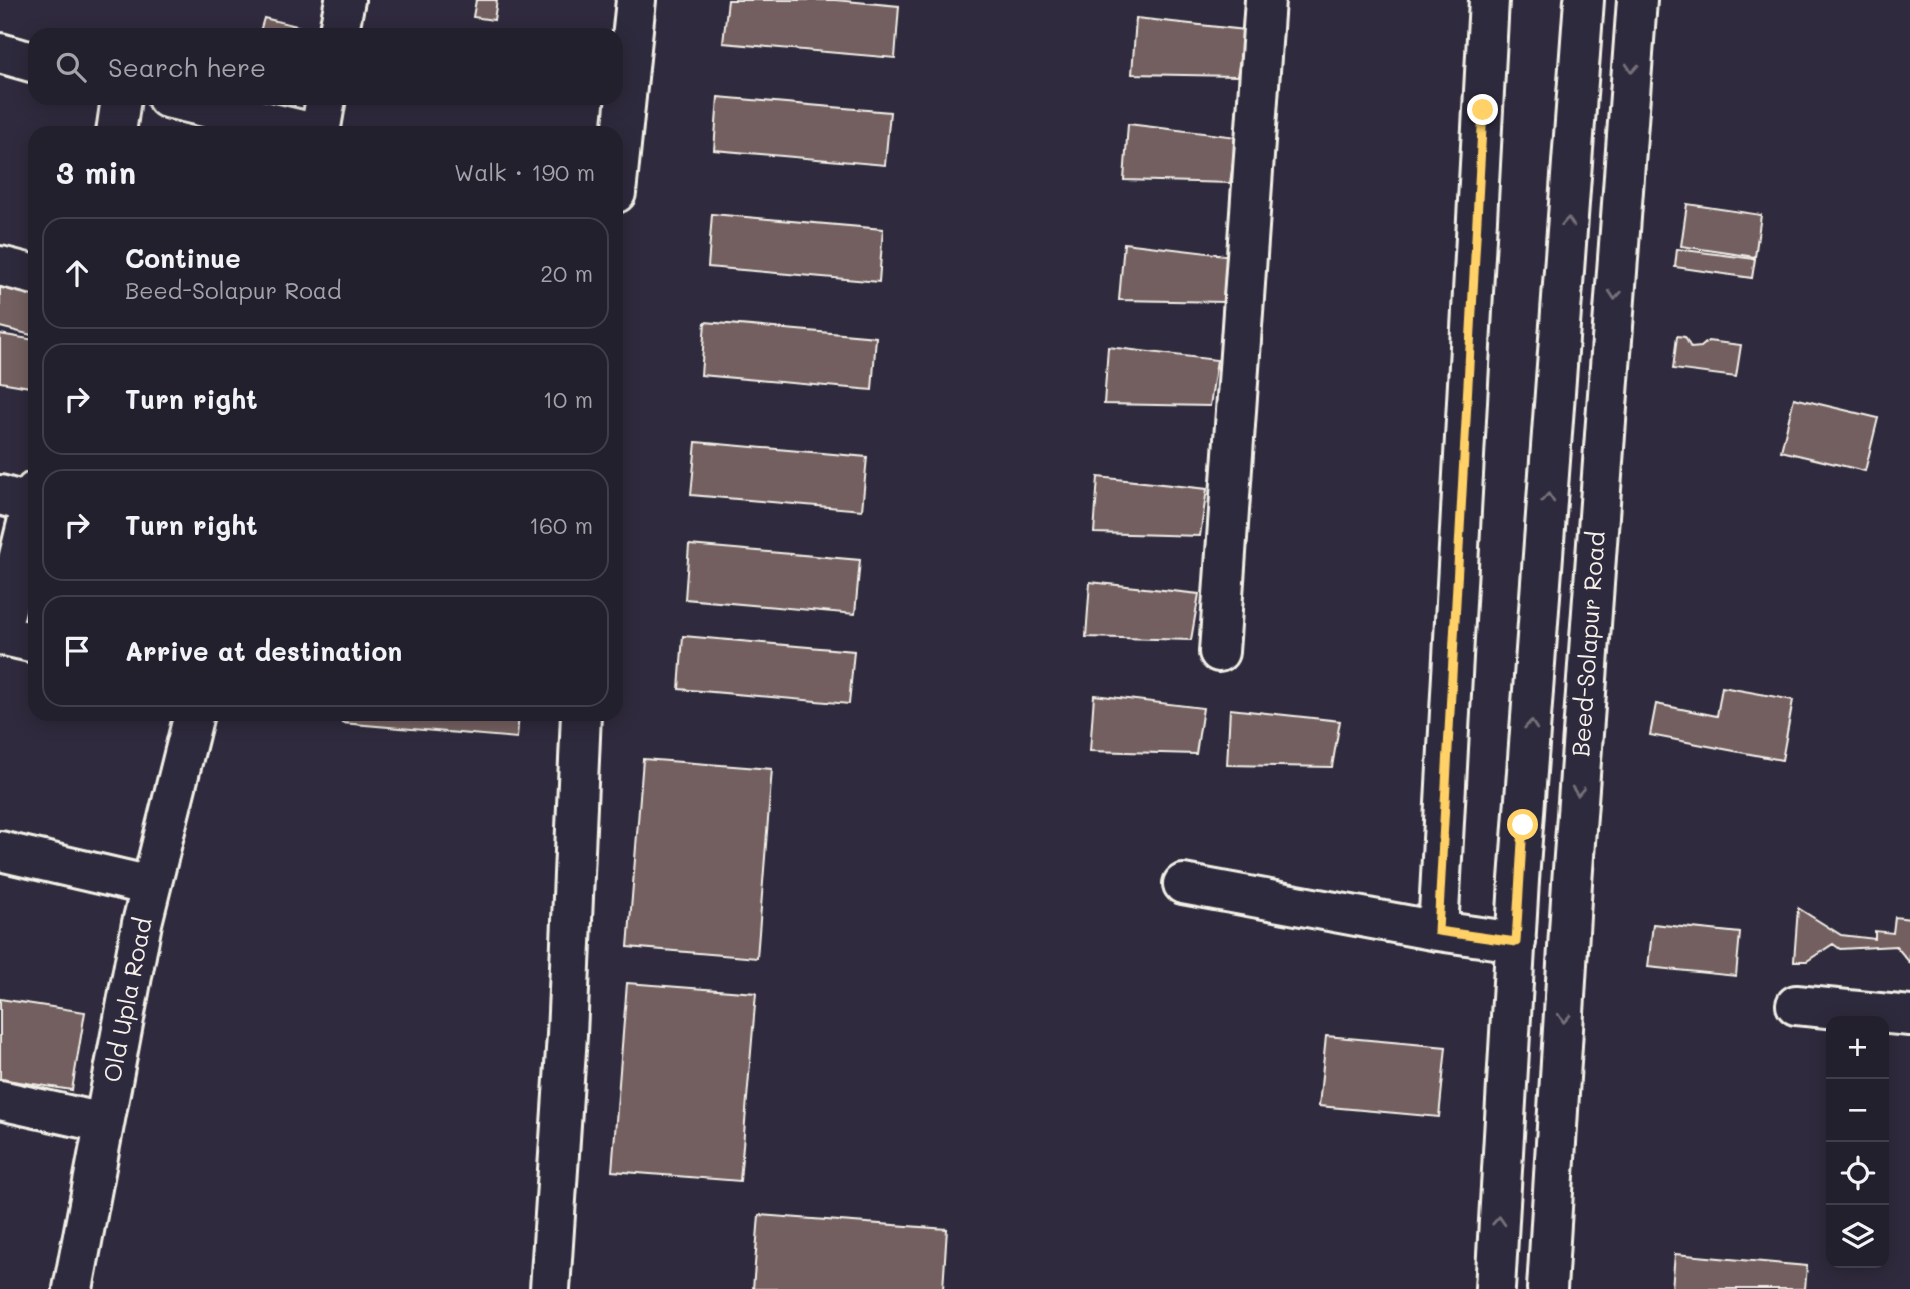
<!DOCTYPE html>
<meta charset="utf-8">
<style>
body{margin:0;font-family:Mali,sans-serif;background:#2b2836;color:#f1f3f6}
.controls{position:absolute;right:21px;bottom:21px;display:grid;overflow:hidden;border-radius:14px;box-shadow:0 4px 18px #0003}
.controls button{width:63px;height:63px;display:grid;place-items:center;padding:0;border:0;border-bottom:2px solid #403e4a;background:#23202e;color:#f1f3f6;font:35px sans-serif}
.stop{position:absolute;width:21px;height:21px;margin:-16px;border:5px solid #ffd166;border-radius:50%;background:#fff}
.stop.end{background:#ffd166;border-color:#fff;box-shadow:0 2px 7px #0008}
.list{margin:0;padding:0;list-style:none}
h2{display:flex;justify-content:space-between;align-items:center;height:91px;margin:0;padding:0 28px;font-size:30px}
h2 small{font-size:23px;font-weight:400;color:#a3a3aa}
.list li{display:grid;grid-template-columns:46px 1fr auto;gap:21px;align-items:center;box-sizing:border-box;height:112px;margin:0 14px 14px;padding:0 14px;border:2px solid #403e4a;border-radius:21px}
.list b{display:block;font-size:26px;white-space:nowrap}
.list p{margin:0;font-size:23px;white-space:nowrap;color:#a3a3aa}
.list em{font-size:23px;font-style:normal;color:#a3a3aa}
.icon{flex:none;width:38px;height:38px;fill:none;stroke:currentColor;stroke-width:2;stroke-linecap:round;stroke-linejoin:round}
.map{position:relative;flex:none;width:1910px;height:1289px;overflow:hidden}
.search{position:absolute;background:#23202e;box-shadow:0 4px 18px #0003;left:28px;top:28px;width:595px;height:77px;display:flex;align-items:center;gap:18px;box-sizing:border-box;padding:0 24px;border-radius:21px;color:#a3a3aa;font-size:26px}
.panel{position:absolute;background:#23202e;box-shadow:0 4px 18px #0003;left:28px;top:126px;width:595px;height:595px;border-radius:21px}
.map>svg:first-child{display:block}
</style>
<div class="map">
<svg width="1910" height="1289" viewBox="0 0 1910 1289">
<rect width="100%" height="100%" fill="#2f2a3d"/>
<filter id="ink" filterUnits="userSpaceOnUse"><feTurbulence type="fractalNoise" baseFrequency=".0143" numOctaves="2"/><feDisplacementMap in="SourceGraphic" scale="14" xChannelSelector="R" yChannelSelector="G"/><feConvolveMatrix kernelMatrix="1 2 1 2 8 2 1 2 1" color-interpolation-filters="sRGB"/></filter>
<g filter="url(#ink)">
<!-- building -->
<path fill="#735f60" stroke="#f4f1e8" stroke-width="2" d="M 476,0 L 497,0 L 494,20 L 473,17 Z
M 728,0 L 835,0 L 899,6 L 895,58 L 723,43 Z
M 264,18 L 313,30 L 312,35 L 259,35 Z
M 1136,18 L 1245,30 L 1237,76 L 1132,74 Z
M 718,97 L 890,112 L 885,165 L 714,150 Z
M 236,98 L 296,98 L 293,112 Z
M 1128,124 L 1237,137 L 1230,183 L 1124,180 Z
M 1687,204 L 1761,215 L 1755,257 L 1681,246 Z
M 712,214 L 883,229 L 879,282 L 708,267 Z
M 1124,243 L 1233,256 L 1225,302 L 1119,300 Z
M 1677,249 L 1755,259 L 1752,278 L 1675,267 Z
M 0,286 L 35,295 L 35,336 L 0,327 Z
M 705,322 L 876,337 L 872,390 L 701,375 Z
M 0,334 L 35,340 L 35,360 L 30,387 L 0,382 Z
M 1677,336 L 1685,337 L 1691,348 L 1701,347 L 1708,341 L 1741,345 L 1736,377 L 1673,369 Z
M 1108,347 L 1217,360 L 1210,406 L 1104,404 Z
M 1794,398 L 1878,418 L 1865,471 L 1781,451 Z
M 696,442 L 867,457 L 862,510 L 691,495 Z
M 1098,477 L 1207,489 L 1200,536 L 1094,533 Z
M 689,545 L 860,560 L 855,614 L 685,599 Z
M 1090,582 L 1199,594 L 1191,640 L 1086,637 Z
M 683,636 L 854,651 L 849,704 L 679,689 Z
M 1722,687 L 1793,700 L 1782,760 L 1650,735 L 1656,704 L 1717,716 Z
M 1094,695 L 1203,708 L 1196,754 L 1090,751 Z
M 1230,709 L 1340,721 L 1332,767 L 1227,765 Z
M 342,714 L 519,714 L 517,738 L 342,723 Z
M 643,759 L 772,769 L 757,958 L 628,947 Z
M 1798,908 L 1841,935 L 1875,939 L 1875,931 L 1893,933 L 1895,917 L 1910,919 L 1910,963 L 1896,946 L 1840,949 L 1833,944 L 1807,961 L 1794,961 Z
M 1653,924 L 1740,933 L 1736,976 L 1648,967 Z
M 627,983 L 756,993 L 740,1181 L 612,1171 Z
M 0,999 L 85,1012 L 72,1090 L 0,1079 Z
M 1326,1036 L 1446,1047 L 1439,1117 L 1319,1106 Z
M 759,1215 L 947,1229 L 943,1289 L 753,1289 Z
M 1675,1254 L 1807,1266 L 1805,1289 L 1672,1289 Z"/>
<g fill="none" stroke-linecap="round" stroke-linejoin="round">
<defs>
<path id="street" d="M 338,35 L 345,0
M 0,53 L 35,63
M 167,98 L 314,133
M 116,133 L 121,98
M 320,133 L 326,98
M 616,193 L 636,0
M 0,266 L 35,275
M 0,495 L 32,504
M 0,633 L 35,491
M 0,635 L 35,643
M 1219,652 L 1265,0
M 0,851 L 151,886
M 1183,884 L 1438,931 L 1516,942
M 1438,931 L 1489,0
M 1796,1005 L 1910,1016
M 0,1100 L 104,1123
M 73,1289 L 142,923 L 194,714
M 550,1289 L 567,1035 L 581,714"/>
<path id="secondary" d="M 1495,1289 L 1519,880 L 1584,0
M 1547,1289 L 1572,883 L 1637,0"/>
</defs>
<!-- street casing -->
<use href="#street" stroke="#f4f1e8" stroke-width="44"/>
<!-- secondary casing -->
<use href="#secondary" stroke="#f4f1e8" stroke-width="44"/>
<!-- street -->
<use href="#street" stroke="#2f2a3d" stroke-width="38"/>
<!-- secondary -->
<use href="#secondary" stroke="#2f2a3d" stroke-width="38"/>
</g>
<!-- one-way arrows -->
<defs><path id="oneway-chevron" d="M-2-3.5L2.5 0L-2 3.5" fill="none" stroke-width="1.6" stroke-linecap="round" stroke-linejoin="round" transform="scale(1.75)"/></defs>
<g stroke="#747079">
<use href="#oneway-chevron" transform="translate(1632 68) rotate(94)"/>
<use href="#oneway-chevron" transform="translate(1568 222) rotate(-86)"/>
<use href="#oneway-chevron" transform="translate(1615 295) rotate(94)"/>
<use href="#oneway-chevron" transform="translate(1548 498) rotate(-86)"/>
<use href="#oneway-chevron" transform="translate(1531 725) rotate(-86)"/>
<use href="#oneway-chevron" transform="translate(1578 791) rotate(94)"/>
<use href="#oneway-chevron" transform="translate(1564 1018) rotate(93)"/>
<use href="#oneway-chevron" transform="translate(1499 1221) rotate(-87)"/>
</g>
</g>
<g fill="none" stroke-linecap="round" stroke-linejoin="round" filter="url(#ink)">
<!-- route -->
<path stroke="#ffd166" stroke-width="9" d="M 1483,110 L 1438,931 L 1516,942 L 1523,825"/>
</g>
<g text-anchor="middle" stroke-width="6" stroke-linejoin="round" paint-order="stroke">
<!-- street labels -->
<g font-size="24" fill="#f4f1e8" stroke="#2f2a3d">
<text transform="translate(1589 644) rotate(-86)" y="8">Beed-Solapur Road</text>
<text transform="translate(128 1000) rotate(-79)" y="8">Old Upla Road</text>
</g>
</g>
</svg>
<div class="controls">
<button>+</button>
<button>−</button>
<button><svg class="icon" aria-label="locate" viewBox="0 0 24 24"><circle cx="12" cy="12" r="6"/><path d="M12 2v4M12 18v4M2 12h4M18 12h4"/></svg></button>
<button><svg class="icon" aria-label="layers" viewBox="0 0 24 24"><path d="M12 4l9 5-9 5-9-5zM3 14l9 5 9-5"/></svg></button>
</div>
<div class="stop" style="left:1523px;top:825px"></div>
<div class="stop end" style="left:1483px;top:110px"></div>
<div class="search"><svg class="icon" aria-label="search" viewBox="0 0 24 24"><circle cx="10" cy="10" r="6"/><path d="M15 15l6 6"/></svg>Search here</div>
<section class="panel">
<h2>3 min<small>Walk · 190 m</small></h2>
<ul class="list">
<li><svg class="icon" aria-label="ahead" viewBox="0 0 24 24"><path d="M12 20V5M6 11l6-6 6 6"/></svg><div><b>Continue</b><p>Beed-Solapur Road</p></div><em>20 m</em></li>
<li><svg class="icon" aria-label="right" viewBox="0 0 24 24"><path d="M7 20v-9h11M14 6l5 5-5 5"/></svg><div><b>Turn right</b></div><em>10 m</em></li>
<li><svg class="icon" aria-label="right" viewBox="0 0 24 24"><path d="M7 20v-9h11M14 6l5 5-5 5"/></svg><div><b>Turn right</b></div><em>160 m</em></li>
<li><svg class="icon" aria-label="arrive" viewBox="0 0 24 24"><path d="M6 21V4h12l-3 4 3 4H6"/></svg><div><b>Arrive at destination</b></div></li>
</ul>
</section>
</div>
